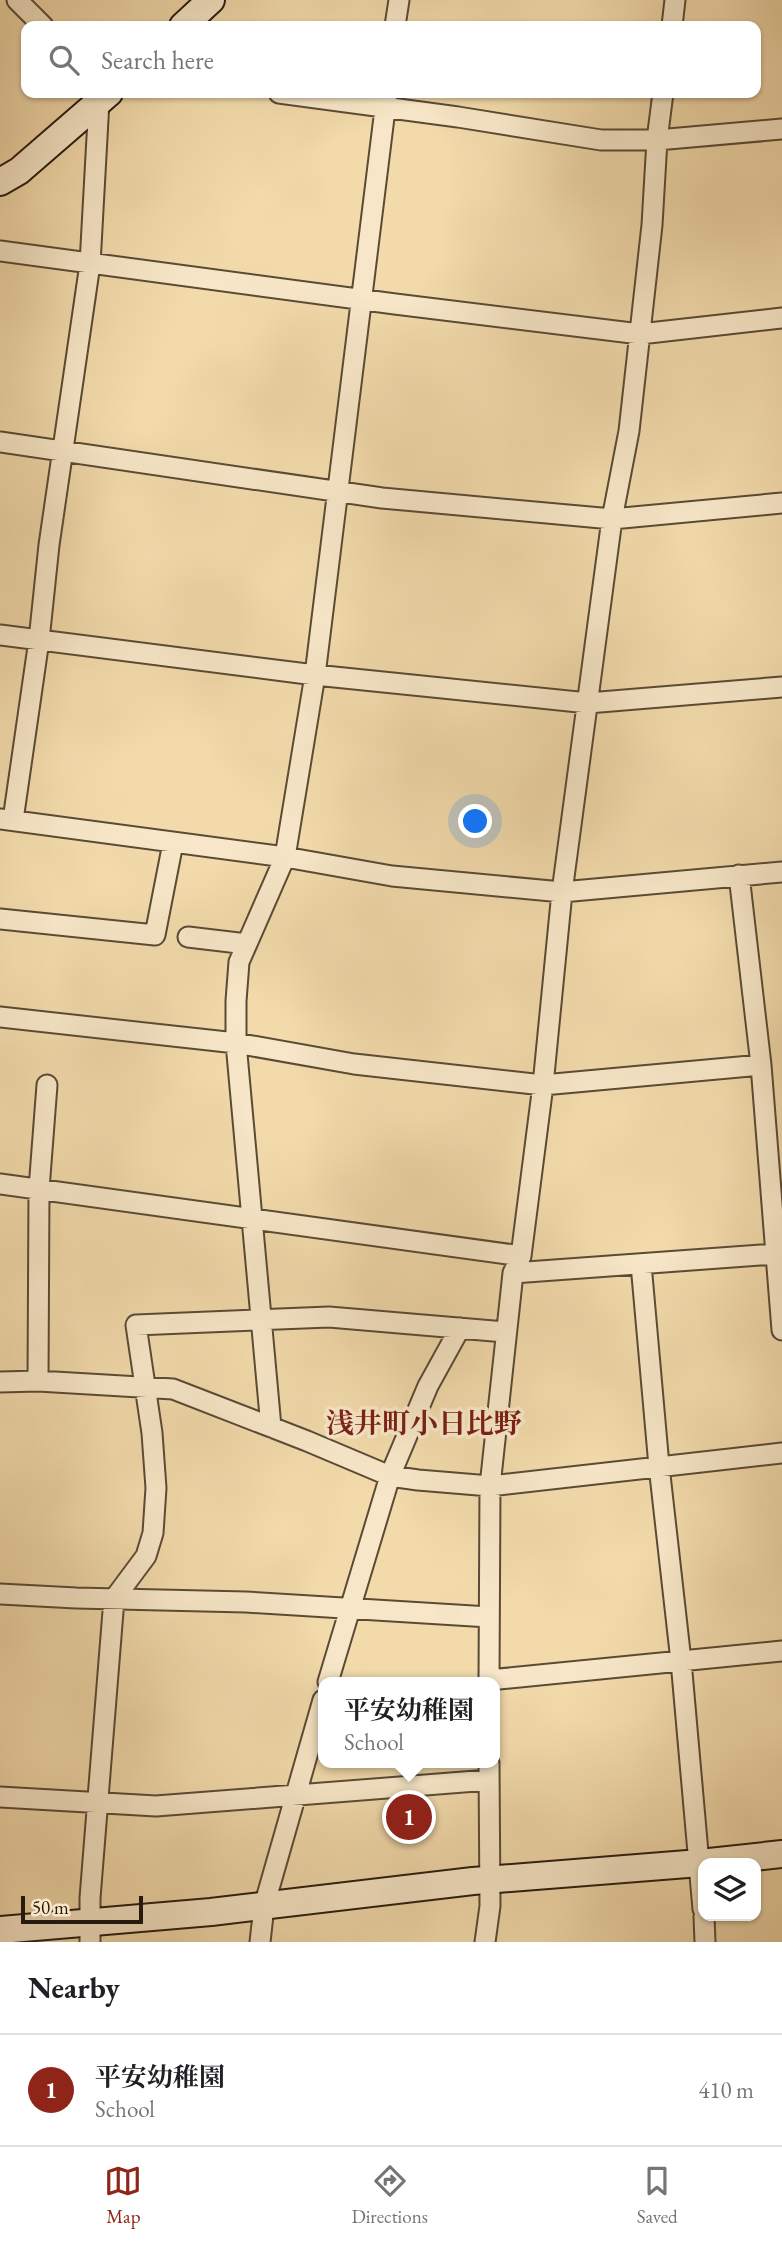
<!DOCTYPE html>
<meta charset="utf-8">
<style>
body{margin:0;font-family:"EB Garamond","Noto Serif JP",serif;background:#f2f2f2;color:#202124}
.controls{position:absolute;right:21px;bottom:21px;display:grid;overflow:hidden;border-radius:14px;box-shadow:0 2px 5px #0004}
.controls button{width:63px;height:63px;display:grid;place-items:center;padding:0;border:0;border-bottom:2px solid #e0e0e0;background:#fff;color:#202124;font:35px sans-serif}
.scale{position:absolute;left:21px;bottom:18px;width:122px;box-sizing:border-box;padding-left:7px;border:4px solid #271a0f;border-top:0;font-size:19px;line-height:24px;white-space:nowrap;color:#271a0f;-webkit-text-stroke:5px #f7e7c8;paint-order:stroke}
.you{position:absolute;left:476px;top:822px;width:24px;height:24px;margin:-18px;border:5px solid #fff;border-radius:50%;background:#1a73e8;box-shadow:0 0 0 10px #1a73e833}
.badge{display:grid;place-items:center;width:46px;height:46px;border-radius:50%;background:#8f2418;color:#fff;font-size:23px;font-weight:700}
.pin{position:absolute;translate:-50% -50%;border:4px solid #fff;box-shadow:0 2px 7px #0006}
.popup{position:absolute;left:318px;top:1677px;width:182px;height:91px;box-sizing:border-box;display:grid;place-content:center;border-radius:14px;background:#fff;filter:drop-shadow(0 2px 5px #0005);font-size:23px;white-space:nowrap;color:#757577}
.popup b{font-size:26px;color:#202124}
.popup::after{content:'';position:absolute;left:50%;top:100%;margin-left:-14px;border:14px solid transparent;border-top-color:#fff}
.list{margin:0;padding:0;list-style:none}
h2{display:flex;justify-content:space-between;align-items:center;height:91px;margin:0;padding:0 28px;font-size:30px}
h2 small{font-size:23px;font-weight:400;color:#757577}
.list li{display:grid;grid-template-columns:46px 1fr auto;gap:21px;align-items:center;box-sizing:border-box;height:112px;padding:0 28px;border-top:2px solid #e0e0e0}
.list b{display:block;font-size:26px;white-space:nowrap}
.list p{margin:0;font-size:23px;white-space:nowrap;color:#757577}
.list em{font-size:23px;font-style:normal;color:#757577}
.icon{flex:none;width:38px;height:38px;fill:none;stroke:currentColor;stroke-width:2;stroke-linecap:round;stroke-linejoin:round}
.map{position:relative;flex:none;width:782px;height:1942px;overflow:hidden}
.search{position:absolute;background:#fff;box-shadow:0 2px 5px #0004;left:21px;right:21px;top:21px;height:77px;display:flex;align-items:center;gap:18px;box-sizing:border-box;padding:0 24px;border-radius:14px;color:#757577;font-size:26px}
.sheet{height:203px;background:#fff}
nav{display:flex;justify-content:space-around;align-items:center;box-sizing:border-box;height:98px;border-top:2px solid #e0e0e0;background:#fff;font-size:19px;color:#757577}
nav a{display:grid;justify-items:center;gap:4px}
nav .on{color:#8f2418}
.map>svg:first-child{display:block}
</style>
<div class="map">
<svg width="782" height="1942" viewBox="0 0 782 1942">
<rect width="100%" height="100%" fill="#f2daab"/>
<filter id="stains"><feTurbulence type="fractalNoise" baseFrequency=".00286" numOctaves="4"/><feColorMatrix values="0 0 0 0 .2 0 0 0 0 .09 0 0 0 0 .02 0 0 0 .5 -.17"/></filter>
<radialGradient id="worn" r=".72"><stop offset=".6" stop-color="#630" stop-opacity="0"/><stop offset="1" stop-color="#630" stop-opacity=".3"/></radialGradient>
<g fill="none" stroke-linecap="round" stroke-linejoin="round">
<defs>
<path id="street" d="M 17,0 L 43,26
M 395,26 L 399,0
M 672,26 L 675,0
M 279,93 L 458,117 L 601,140 L 657,140 L 782,129
M 0,251 L 395,304 L 640,334 L 782,318
M 0,442 L 382,498 L 612,519 L 782,503
M 0,635 L 315,675 L 588,703 L 782,687
M 0,819 L 285,857 L 392,876 L 562,892 L 782,872
M 13,820 L 39,640 L 49,545 L 90,264 L 99,101
M 739,875 L 761,1065 L 782,1330
M 0,919 L 155,935 L 173,843
M 188,937 L 247,944
M 0,1017 L 236,1043 L 354,1064 L 543,1085 L 761,1065
M 0,1184 L 521,1256
M 641,1264 L 659,1466 L 681,1661 L 703,1909
M 513,1273 L 775,1254
M 38,1381 L 39,1189 L 47,1085
M 0,1382 L 38,1381 L 173,1389 L 307,1441 L 390,1476 L 418,1480 L 490,1486 L 782,1453
M 271,1427 L 236,1043 L 236,1001 L 239,962 L 285,857 L 315,675 L 387,93
M 0,1594 L 76,1598 L 246,1602 L 489,1617
M 489,1680 L 782,1651
M 328,1682 L 390,1476 L 428,1386 L 460,1328
M 489,1682 L 490,1486 L 513,1273 L 521,1256 L 543,1085 L 562,892 L 612,519 L 629,431 L 652,225 L 657,140 L 663,93
M 0,1797 L 156,1806 L 489,1780
M 704,1916 L 705,1942
M 90,1942 L 90,1898 L 114,1599 L 146,1556 L 153,1533 L 156,1488 L 152,1433 L 136,1325 L 329,1317 L 505,1332
M 260,1942 L 264,1906 L 323,1700
M 485,1942 L 490,1906 L 489,1763"/>
<path id="secondary" d="M 183,26 L 211,0
M 0,182 L 19,171 L 109,93
M 0,1930 L 211,1912 L 473,1881 L 700,1863 L 782,1854"/>
</defs>
<!-- street casing -->
<use href="#street" stroke="#5a4a36" stroke-width="23"/>
<!-- secondary casing -->
<use href="#secondary" stroke="#271a0f" stroke-width="30"/>
<!-- street -->
<use href="#street" stroke="#f7e7c8" stroke-width="19"/>
<!-- secondary -->
<use href="#secondary" stroke="#f7e7c8" stroke-width="26"/>
</g>
<g text-anchor="middle" stroke-width="7" stroke-linejoin="round" paint-order="stroke">
<!-- quarter labels -->
<g font-size="28" font-weight="bold" fill="#7a1f14" stroke="#f7e7c8">
<text x="424" y="1433">浅井町小日比野</text>
</g>
</g>
<rect width="100%" height="100%" filter="url(#stains)"/>
<rect width="100%" height="100%" fill="url(#worn)"/>
</svg>
<div class="controls">
<button><svg class="icon" aria-label="layers" viewBox="0 0 24 24"><path d="M12 4l9 5-9 5-9-5zM3 14l9 5 9-5"/></svg></button>
</div>
<div class="scale">50 m</div>
<div class="you"></div>
<div class="pin badge" style="left:409px;top:1817px">1</div>
<div class="popup"><b>平安幼稚園</b>School</div>
<div class="search"><svg class="icon" aria-label="search" viewBox="0 0 24 24"><circle cx="10" cy="10" r="6"/><path d="M15 15l6 6"/></svg>Search here</div>
</div>
<section class="sheet">
<h2>Nearby<small></small></h2>
<ul class="list">
<li><span class="badge">1</span><div><b>平安幼稚園</b><p>School</p></div><em>410 m</em></li>
</ul>
</section>
<nav>
<a class="on"><svg class="icon" aria-label="map" viewBox="0 0 24 24"><path d="M3 6l6-2 6 2 6-2v14l-6 2-6-2-6 2zM9 4v14M15 6v14"/></svg>Map</a>
<a><svg class="icon" aria-label="directions" viewBox="0 0 24 24"><path d="M12 3l9 9-9 9-9-9zM9 14v-3h6M13 9l2 2-2 2"/></svg>Directions</a>
<a><svg class="icon" aria-label="saved" viewBox="0 0 24 24"><path d="M7 4h10v16l-5-4-5 4z"/></svg>Saved</a>
</nav>
